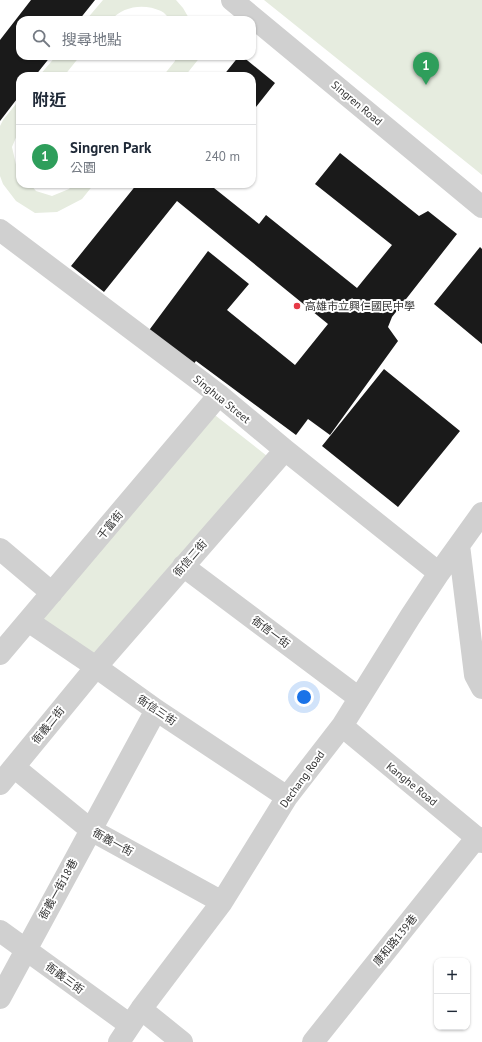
<!DOCTYPE html>
<html lang="zh-TW">
<meta charset="utf-8">
<style>
body{margin:0;font-family:"PT Sans","Noto Sans TC",sans-serif;background:#f6f6f7;color:#1f2937}
.controls{position:absolute;right:12px;bottom:12px;display:grid;overflow:hidden;border-radius:8px;box-shadow:0 1px 3px #0004}
.controls button{width:36px;height:36px;display:grid;place-items:center;padding:0;border:0;border-bottom:1px solid #e0e1e3;background:#fff;color:#1f2937;font:20px sans-serif}
.you{position:absolute;left:304px;top:697px;width:14px;height:14px;margin:-10px;border:3px solid #fff;border-radius:50%;background:#1a73e8;box-shadow:0 0 0 6px #1a73e833}
.badge{display:grid;place-items:center;width:26px;height:26px;border-radius:50%;background:#111827;color:#fff;font-size:13px;font-weight:700}
.pin{position:absolute;translate:-50% -33px;filter:drop-shadow(0 1px 2px #0008)}
.pin::after{content:'';position:absolute;top:21px;width:14px;height:12px;background:inherit;clip-path:polygon(0 0,100% 0,50% 100%)}
.list{margin:0;padding:0;list-style:none}
h2{display:flex;justify-content:space-between;align-items:center;height:52px;margin:0;padding:0 16px;font-size:17px}
h2 small{font-size:13px;font-weight:400;color:#747a83}
.list li{display:grid;grid-template-columns:26px 1fr auto;gap:12px;align-items:center;box-sizing:border-box;height:64px;padding:0 16px;border-top:1px solid #e0e1e3}
.list b{display:block;font-size:15px;white-space:nowrap}
.list p{margin:0;font-size:13px;white-space:nowrap;color:#747a83}
.list em{font-size:13px;font-style:normal;color:#747a83}
.icon{flex:none;width:22px;height:22px;fill:none;stroke:currentColor;stroke-width:2;stroke-linecap:round;stroke-linejoin:round}
.map{position:relative;flex:none;width:482px;height:1042px;overflow:hidden}
.search{position:absolute;background:#fff;box-shadow:0 1px 3px #0004;left:16px;top:16px;width:240px;height:44px;display:flex;align-items:center;gap:10px;box-sizing:border-box;padding:0 14px;border-radius:12px;color:#747a83;font-size:15px}
.panel{position:absolute;background:#fff;box-shadow:0 1px 3px #0004;left:16px;top:72px;width:240px;height:116px;border-radius:12px}
.map>svg:first-child{display:block}
</style>
<div class="map">
<svg width="482" height="1042" viewBox="0 0 482 1042">
<rect width="100%" height="100%" fill="#fff"/>
<!-- green -->
<path fill="#e6ecdf" d="M 103,0 L 176,0 L 183,8 L 190,20 L 170,20 C 168,17 165,13 161,11 C 144,3 123,6 111,20 L 86,20 Z
M 264,0 L 482,0 L 482,175 L 476,170 Z
M 56,56 L 80,56 L 64,76 L 39,76 Z
M 175,56 L 201,56 L 185,76 L 163,76 L 175,61 Z
M 20,99 L 20,128 L 12,147 L 17,169 L 20,173 L 20,184 L 30,184 L 36,191 L 52,196 L 69,189 L 73,184 L 94,184 L 82,199 L 57,212 L 35,213 L 16,201 L 3,184 L 0,176 L 0,126 L 3,120 Z
M 211,412 L 267,456 L 94,658 L 37,620 Z"/>
<!-- building -->
<path fill="#1a1a1a" d="M 31,0 L 95,0 L 79,20 L 20,20 L 20,56 L 51,56 L 35,76 L 20,76 L 20,95 L 0,121 L 0,40 Z
M 239,56 L 242,56 L 275,83 L 252,112 L 252,76 L 223,76 Z
M 340,153 L 419,216 L 428,211 L 457,234 L 392,317 L 388,327 L 398,341 L 330,435 L 308,419 L 296,435 L 196,361 L 192,366 L 147,333 L 208,251 L 249,284 L 227,310 L 295,365 L 328,324 L 177,201 L 104,292 L 71,266 L 137,184 L 209,184 L 259,224 L 266,215 L 357,288 L 392,245 L 315,184 Z
M 480,247 L 482,249 L 482,344 L 434,304 Z
M 384,369 L 460,431 L 398,507 L 322,446 Z"/>
<g fill="none" stroke-linecap="round" stroke-linejoin="round">
<!-- minor -->
<path stroke="#d0d0d0" stroke-width="22" d="M 232,0 L 482,207
M 0,230 L 219,395 L 285,450 L 439,573
M 459,545 L 475,675 L 482,688
M 0,549 L 52,593
M 183,566 L 359,698
M 28,621 L 96,667 L 156,710 L 287,797
M 0,654 L 219,395
M 342,726 L 482,842
M 14,767 L 91,830 L 222,902
M 0,784 L 96,667 L 285,450
M 0,931 L 130,1025
M 0,998 L 156,710
M 141,1009 L 182,1042
M 119,1042 L 141,1009 L 222,902 L 287,797 L 342,726 L 410,617 L 439,573 L 482,513
M 313,1042 L 477,837"/>
</g>
<!-- markers -->
<circle fill="#e63946" stroke="#fff" stroke-width="1.5" cx="297" cy="306" r="4"/>
<g text-anchor="middle" stroke-width="4" stroke-linejoin="round" paint-order="stroke">
<!-- street labels -->
<g font-size="11" fill="#333" stroke="#fff">
<text transform="translate(357 103) rotate(40)" y="4">Singren Road</text>
<text transform="translate(222 399) rotate(39)" y="4">Singhua Street</text>
<text transform="translate(110 525) rotate(-50)" y="4">千富街</text>
<text transform="translate(190 558) rotate(-49)" y="4">衙信二街</text>
<text transform="translate(271 632) rotate(37)" y="4">衙信一街</text>
<text transform="translate(157 710) rotate(34)" y="4">衙信三街</text>
<text transform="translate(48 725) rotate(-51)" y="4">衙義二街</text>
<text transform="translate(302 779) rotate(-54)" y="4">Dechang Road</text>
<text transform="translate(412 784) rotate(39)" y="4">Kanghe Road</text>
<text transform="translate(113 842) rotate(29)" y="4">衙義一街</text>
<text transform="translate(58 889) rotate(-61)" y="4">衙義一街18巷</text>
<text transform="translate(395 940) rotate(-51)" y="4">康和路139巷</text>
<text transform="translate(65 978) rotate(36)" y="4">衙義三街</text>
</g>
<!-- poi labels -->
<g font-size="11" fill="#333" stroke="#fff" text-anchor="start">
<text x="305" y="310">高雄市立興仁國民中學</text>
</g>
</g>
</svg>
<div class="controls">
<button>+</button>
<button>−</button>
</div>
<div class="you"></div>
<div class="pin badge" style="left:426px;top:85px;background:#2e9e5b">1</div>
<div class="search"><svg class="icon" aria-label="search" viewBox="0 0 24 24"><circle cx="10" cy="10" r="6"/><path d="M15 15l6 6"/></svg>搜尋地點</div>
<section class="panel">
<h2>附近<small></small></h2>
<ul class="list">
<li><span class="badge" style="background:#2e9e5b">1</span><div><b>Singren Park</b><p>公園</p></div><em>240 m</em></li>
</ul>
</section>
</div>
